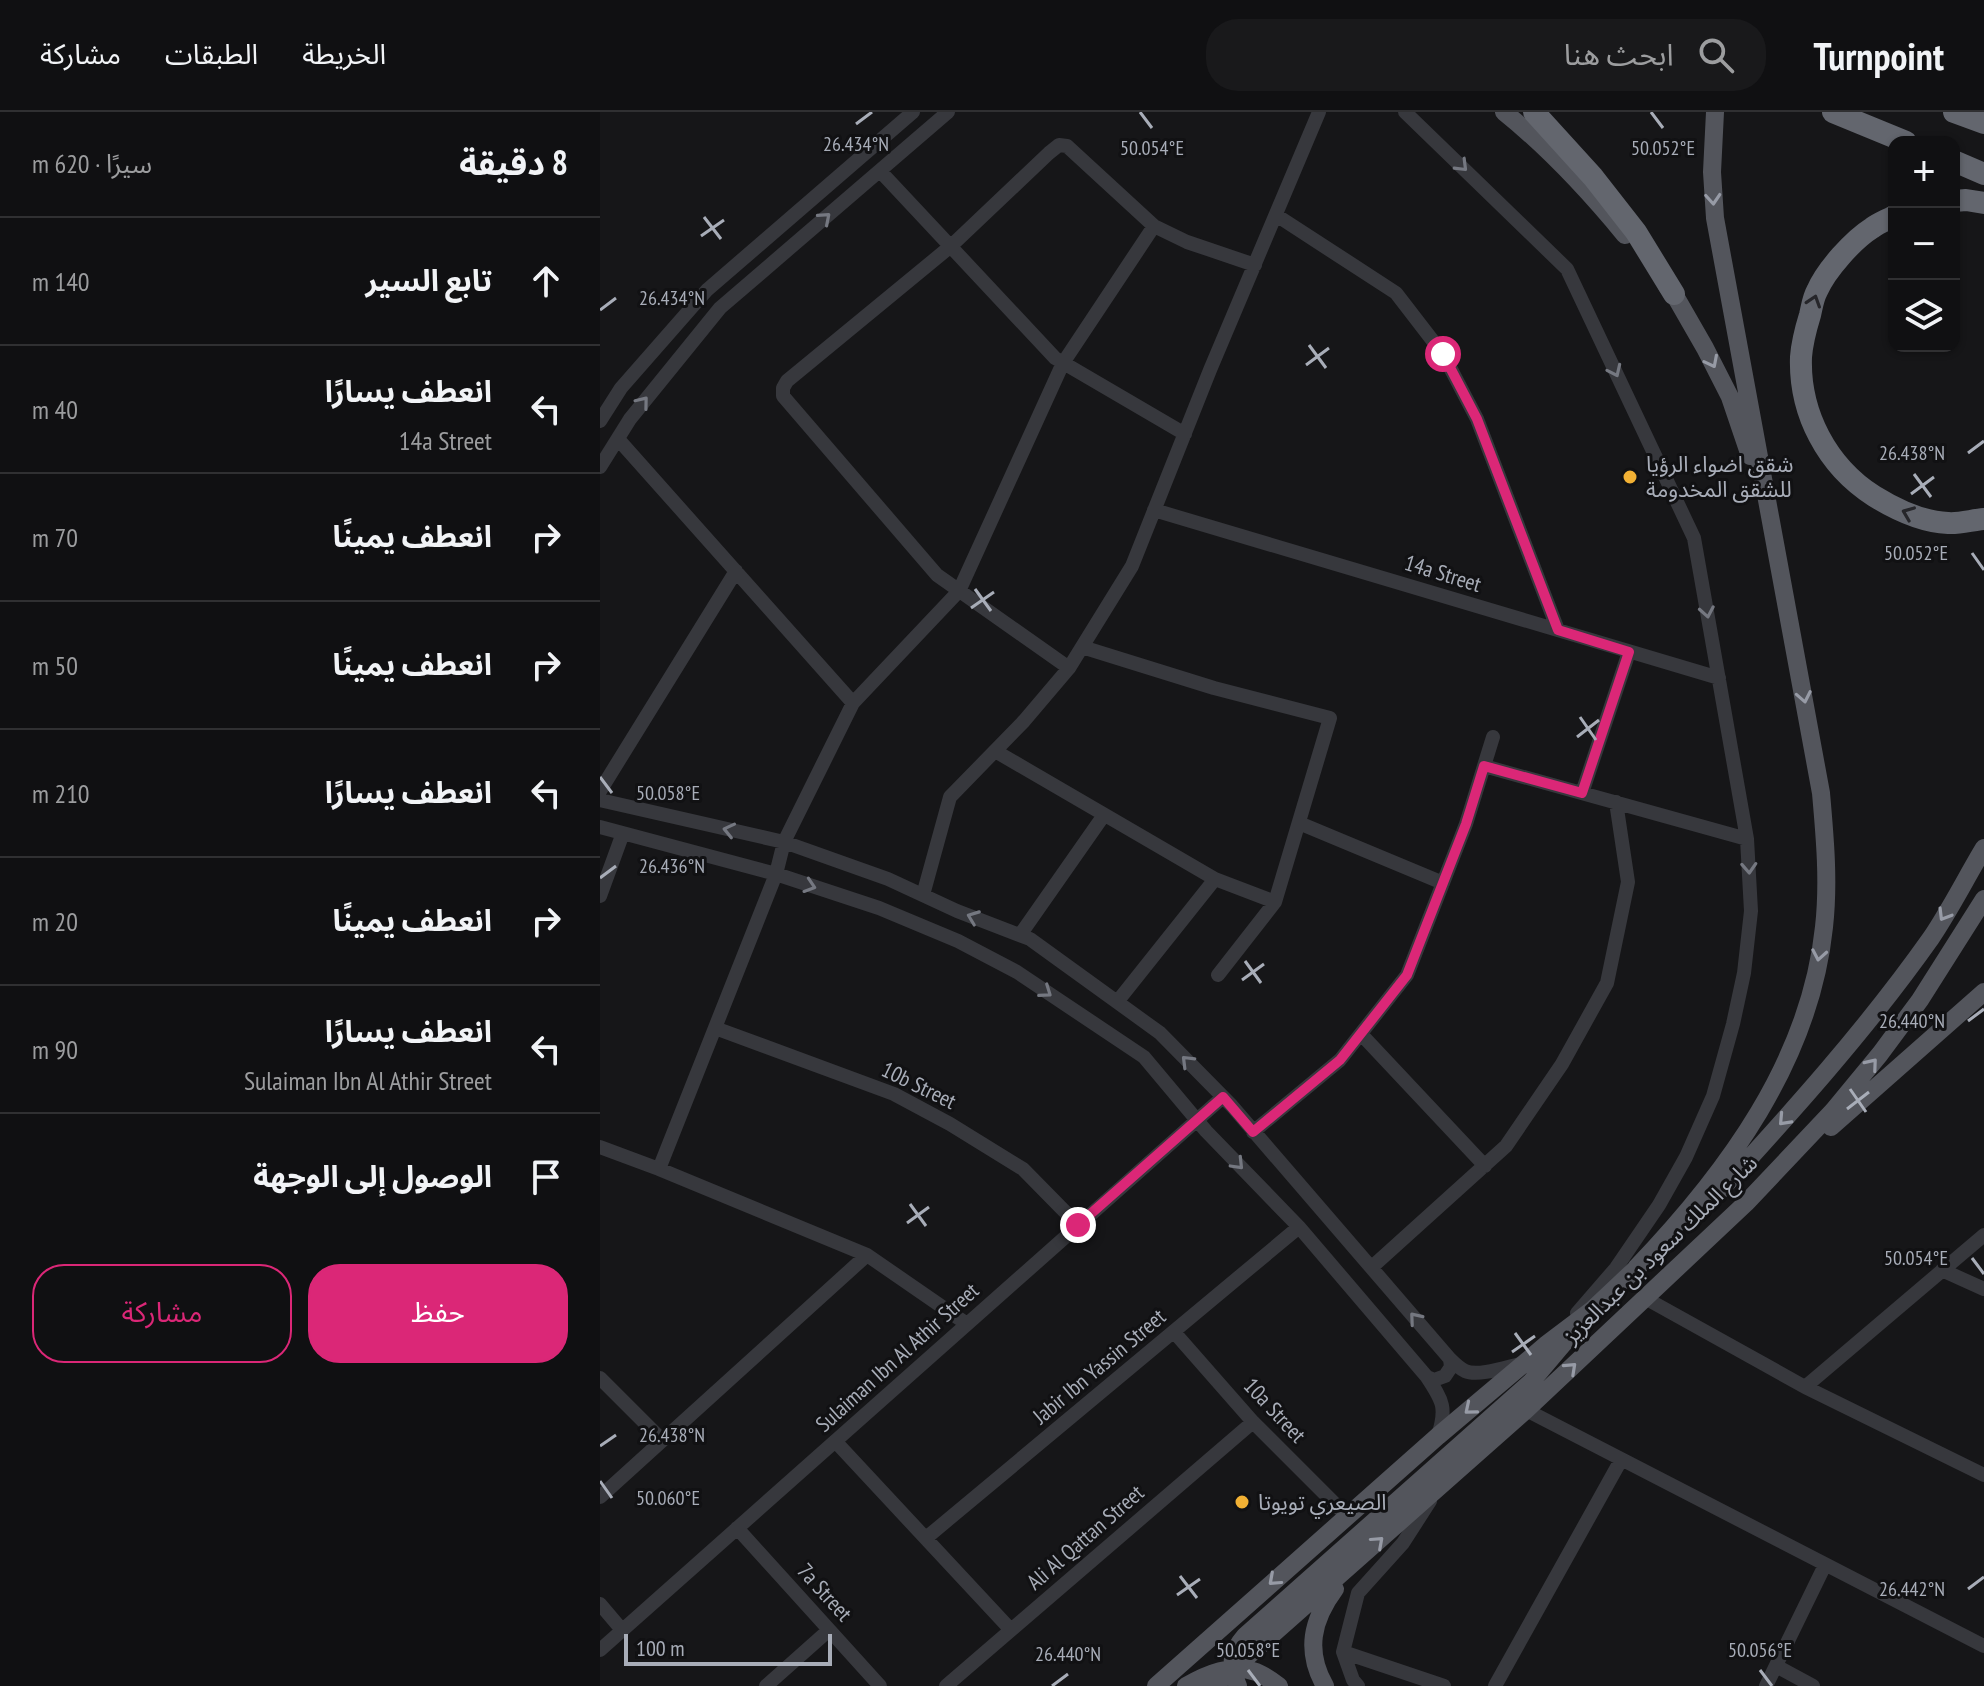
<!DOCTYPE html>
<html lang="ar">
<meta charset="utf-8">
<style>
body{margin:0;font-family:"PT Sans Narrow","Noto Sans Arabic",sans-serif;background:#19191b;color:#f1f3f6;direction:rtl}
.controls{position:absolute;right:24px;top:24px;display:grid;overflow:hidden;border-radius:16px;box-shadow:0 2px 6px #0004}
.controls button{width:72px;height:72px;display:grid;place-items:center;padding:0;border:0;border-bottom:2px solid #303032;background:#101012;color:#f1f3f6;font:40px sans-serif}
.scale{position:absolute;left:24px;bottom:20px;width:208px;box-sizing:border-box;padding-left:8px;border:4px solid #a8adb8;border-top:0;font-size:22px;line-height:28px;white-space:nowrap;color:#a8adb8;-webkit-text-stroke:6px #111113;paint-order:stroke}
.stop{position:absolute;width:24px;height:24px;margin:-18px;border:6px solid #db2777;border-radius:50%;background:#fff}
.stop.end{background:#db2777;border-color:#fff;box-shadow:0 2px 8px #0008}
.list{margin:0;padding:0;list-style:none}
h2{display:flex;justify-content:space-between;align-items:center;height:104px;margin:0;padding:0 32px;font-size:34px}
h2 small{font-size:26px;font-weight:400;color:#9c9d9f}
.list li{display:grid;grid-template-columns:52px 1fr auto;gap:24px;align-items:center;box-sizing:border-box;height:128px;padding:0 32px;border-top:2px solid #303032}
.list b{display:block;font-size:30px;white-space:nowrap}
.list p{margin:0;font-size:26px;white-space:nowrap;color:#9c9d9f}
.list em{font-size:26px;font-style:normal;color:#9c9d9f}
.actions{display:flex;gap:16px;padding:24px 32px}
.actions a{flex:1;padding:18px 0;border:2px solid #db2777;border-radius:32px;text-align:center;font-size:28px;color:#db2777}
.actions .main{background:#db2777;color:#fff}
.icon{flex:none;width:44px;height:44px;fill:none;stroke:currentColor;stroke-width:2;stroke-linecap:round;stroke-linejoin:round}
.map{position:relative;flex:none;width:1384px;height:1574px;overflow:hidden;direction:ltr}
header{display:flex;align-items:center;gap:48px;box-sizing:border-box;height:112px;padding:0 40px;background:#101012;border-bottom:2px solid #303032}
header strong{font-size:38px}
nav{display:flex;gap:44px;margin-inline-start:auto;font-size:28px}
.search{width:560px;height:72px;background:#19191b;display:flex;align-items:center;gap:20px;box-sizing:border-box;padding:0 28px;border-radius:32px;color:#9c9d9f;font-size:30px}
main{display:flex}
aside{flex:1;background:#101012}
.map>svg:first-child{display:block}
</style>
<header>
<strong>Turnpoint</strong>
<div class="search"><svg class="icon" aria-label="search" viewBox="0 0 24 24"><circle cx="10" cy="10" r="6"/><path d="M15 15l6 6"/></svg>ابحث هنا</div>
<nav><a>الخريطة</a><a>الطبقات</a><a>مشاركة</a></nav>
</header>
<main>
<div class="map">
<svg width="1384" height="1574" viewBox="0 0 1384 1574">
<rect width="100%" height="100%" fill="#161618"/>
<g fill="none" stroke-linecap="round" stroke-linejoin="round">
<!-- minor -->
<path stroke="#37383d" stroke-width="14" d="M 805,0 L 967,157 L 1094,426 L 1147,727 L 1151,799 L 1144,861 L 1133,912 L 1113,984 L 1086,1045 L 1059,1093 L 1016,1156 L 977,1201
M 280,59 L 455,246 L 585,322
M 676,103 L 796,181 L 843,242 L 877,307 L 958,518
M 0,309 L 21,276 L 107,178 L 313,0
M 18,327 L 253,591
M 0,355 L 30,307 L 120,196 L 348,0
M 554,398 L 1119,566
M 482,535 L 614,576 L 730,606 L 675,790 L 618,863
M 469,556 L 337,463 L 183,284 L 183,276 L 187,269 L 351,134 L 449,41 L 459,33 L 467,34 L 554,114 L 587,130 L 655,153
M 395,639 L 615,767 L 675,790
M 884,654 L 1147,727
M 0,679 L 136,459
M 982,681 L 1029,540
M 0,688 L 184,730 L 288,767 L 357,799 L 430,827 L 560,921 L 632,994 L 850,1247 C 854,1251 859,1256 865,1259 C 879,1265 909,1254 924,1251
M 699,711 L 843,771
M 0,715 L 176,762 L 279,796 L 358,829 L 417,860 L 544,945 L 606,1019 L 699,1115 L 827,1265 C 843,1289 847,1296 838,1324
M 323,783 L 350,685 L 424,609 L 469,556 L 532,454 L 610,258 L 719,0
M 0,784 L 23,721
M 420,823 L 504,703
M 517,890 L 615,767
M 115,916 L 294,982 L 350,1012 L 423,1057 L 478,1113
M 761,922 L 885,1054
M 653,1020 L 740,948 L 807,863 L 866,712 L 893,625
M 0,1035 L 59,1057 L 267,1143 L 367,1212
M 59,1057 L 176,762 L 184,730 L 253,591 L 359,479 L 463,251 L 554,114
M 772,1155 L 906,1034 L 962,952 L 1007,871 L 1028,770 L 1016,690
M 1342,1158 L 1384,1177
M 1045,1186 L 1205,1275 L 1384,1363
M 574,1220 L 653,1310 L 747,1404
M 827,1265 L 834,1268 L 845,1264 L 851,1255 L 850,1247
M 0,1266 L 62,1328
M 1205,1275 L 1384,1123
M 926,1298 L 1384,1534
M 235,1329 L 411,1518
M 0,1385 L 267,1143
M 137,1416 L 280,1574
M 326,1426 L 699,1115
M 0,1492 L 22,1518
M 0,1538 L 623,985
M 743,1540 L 844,1574
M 1176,1554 L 1213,1574
M 166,1574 L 229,1518
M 346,1574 L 653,1310
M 758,1574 L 753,1568 L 743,1540 L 758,1481 L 803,1431 L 830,1389
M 895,1574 L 1021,1348
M 1166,1574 L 1225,1453"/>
<!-- major -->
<path stroke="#53555c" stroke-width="18" d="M 904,0 C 950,37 988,78 1025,123
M 1067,174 L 1074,182 L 1105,236 L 1130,285 L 1150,344
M 1231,1015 L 1384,880
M 1115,1084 C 1191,1001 1266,918 1331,826 C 1350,798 1366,766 1384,736
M 1036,1156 C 1127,1061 1210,949 1224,815 C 1229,771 1225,726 1221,681 L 1115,106 L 1112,60 L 1115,0
M 556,1574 L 838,1324 L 947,1232 L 992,1198 L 1043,1150
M 586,1574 C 607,1562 632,1551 656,1560 C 664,1563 672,1569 679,1574
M 614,1574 L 926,1298 L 1146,1091 L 1233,999 L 1280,942 L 1320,888 L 1384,787
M 638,1574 C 629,1554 631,1540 645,1524 L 931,1270 L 969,1225
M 725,1574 C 705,1539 712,1508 735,1477"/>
<!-- highway -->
<path stroke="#63666e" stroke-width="22" d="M 934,0 L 993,65 L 1036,120 L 1074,182
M 1233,0 L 1306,30
M 1354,0 L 1384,11
M 1354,49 L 1384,62
M 1354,89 L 1366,88 L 1384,91
M 1294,104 C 1287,108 1279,111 1272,116 C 1253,128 1226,158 1217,179 C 1213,186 1212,195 1210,203 C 1206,216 1202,231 1201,245 C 1199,301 1227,354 1274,384 C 1295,397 1322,410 1348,411 C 1359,412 1372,408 1384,407"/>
</g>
<!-- one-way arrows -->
<defs><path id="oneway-chevron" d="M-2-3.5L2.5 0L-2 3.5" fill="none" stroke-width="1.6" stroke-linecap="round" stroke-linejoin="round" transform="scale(2)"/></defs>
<g stroke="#757881">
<use href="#oneway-chevron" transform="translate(862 54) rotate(45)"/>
<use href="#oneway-chevron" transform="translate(225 106) rotate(-41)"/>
<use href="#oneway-chevron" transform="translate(1015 259) rotate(65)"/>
<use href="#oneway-chevron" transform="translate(43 290) rotate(-51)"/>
<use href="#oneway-chevron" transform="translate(1107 500) rotate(80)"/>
<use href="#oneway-chevron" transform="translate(129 718) rotate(-167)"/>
<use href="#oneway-chevron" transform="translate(1149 756) rotate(87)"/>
<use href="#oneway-chevron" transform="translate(210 774) rotate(18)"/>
<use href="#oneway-chevron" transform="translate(373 805) rotate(-159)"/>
<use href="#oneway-chevron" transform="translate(446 880) rotate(35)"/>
<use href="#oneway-chevron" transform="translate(587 949) rotate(-135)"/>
<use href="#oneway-chevron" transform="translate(638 1052) rotate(46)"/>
<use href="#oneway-chevron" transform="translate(815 1206) rotate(-130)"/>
</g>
<g stroke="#979ba6">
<use href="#oneway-chevron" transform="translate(1113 87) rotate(86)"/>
<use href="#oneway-chevron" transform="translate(1112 250) rotate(63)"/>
<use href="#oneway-chevron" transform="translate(1204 585) rotate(79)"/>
<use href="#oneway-chevron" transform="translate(1344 803) rotate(121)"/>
<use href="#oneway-chevron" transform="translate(1219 843) rotate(100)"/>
<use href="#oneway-chevron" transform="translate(1272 952) rotate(-50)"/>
<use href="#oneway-chevron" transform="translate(1184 1008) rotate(133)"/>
<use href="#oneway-chevron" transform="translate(971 1256) rotate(-43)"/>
<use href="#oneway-chevron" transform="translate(870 1297) rotate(140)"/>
<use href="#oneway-chevron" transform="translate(778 1430) rotate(-42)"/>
<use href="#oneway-chevron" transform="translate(674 1468) rotate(138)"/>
</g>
<g stroke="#26262a">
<use href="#oneway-chevron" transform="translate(1214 189) rotate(-72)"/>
<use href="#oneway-chevron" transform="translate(1308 401) rotate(-158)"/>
</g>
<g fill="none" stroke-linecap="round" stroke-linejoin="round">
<!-- route -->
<path stroke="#db2777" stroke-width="10" d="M 478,1113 L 623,985 L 653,1020 L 740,948 L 807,863 L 866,712 L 884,654 L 982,681 L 1029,540 L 958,518 L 877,307 L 843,242"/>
</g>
<!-- ticks -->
<path fill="none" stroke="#a8adb8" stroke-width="3" d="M 540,0 L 552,16M 1051,0 L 1063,16M 256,12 L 272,0M 104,105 L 121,127M 101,124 L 124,108M 0,198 L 16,186M 709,233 L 726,256M 706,253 L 729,236M 1368,341 L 1384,329M 1314,362 L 1331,385M 1311,382 L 1334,365M 1372,441 L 1384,458M 375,477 L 391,499M 371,496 L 394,480M 980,605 L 996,628M 977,625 L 999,608M 0,665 L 12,681M 0,766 L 16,754M 645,849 L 661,871M 642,868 L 664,852M 1368,909 L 1384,897M 1250,977 L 1266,1000M 1247,997 L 1269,980M 310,1092 L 326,1114M 307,1111 L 329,1095M 1372,1146 L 1384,1162M 915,1221 L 931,1243M 912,1240 L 935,1224M 0,1334 L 16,1323M 0,1369 L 12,1386M 580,1464 L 597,1486M 1368,1477 L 1384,1465M 577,1483 L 600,1467M 648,1558 L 660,1574M 1160,1558 L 1172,1574M 452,1574 L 468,1562"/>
<!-- markers -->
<g fill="#f2b134" stroke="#111113" stroke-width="3">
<circle cx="1030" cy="365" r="8"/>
<circle cx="642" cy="1390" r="8"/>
</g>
<g text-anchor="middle" stroke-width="6" stroke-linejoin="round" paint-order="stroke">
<!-- poi labels -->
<g font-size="22" fill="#a8adb8" stroke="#111113" text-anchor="start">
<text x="1046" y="360">شقق اضواء الرؤيا<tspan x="1046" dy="25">للشقق المخدومة</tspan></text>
<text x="658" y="1398">الصيعري تويوتا</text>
</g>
<!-- street labels -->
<g font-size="22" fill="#a8adb8" stroke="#111113">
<text transform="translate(843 461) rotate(17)" y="8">14a Street</text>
<text transform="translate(319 973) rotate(26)" y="8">10b Street</text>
<text transform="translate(1060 1137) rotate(-44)" y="8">شارع الملك سعود بن عبدالعزيز</text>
<text transform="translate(297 1245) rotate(-42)" y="8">Sulaiman Ibn Al Athir Street</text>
<text transform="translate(499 1254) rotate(-40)" y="8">Jabir Ibn Yassin Street</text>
<text transform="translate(675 1298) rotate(47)" y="8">10a Street</text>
<text transform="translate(485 1425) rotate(-41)" y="8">Ali Al Qattan Street</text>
<text transform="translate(225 1480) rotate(48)" y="8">7a Street</text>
</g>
</g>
<g font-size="20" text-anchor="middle" fill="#a8adb8" stroke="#111113" stroke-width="6" stroke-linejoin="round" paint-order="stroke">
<text x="256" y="39">26.434°N</text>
<text x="552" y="43">50.054°E</text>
<text x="1063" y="43">50.052°E</text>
<text x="72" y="193">26.434°N</text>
<text x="1312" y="348">26.438°N</text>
<text x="1316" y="448">50.052°E</text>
<text x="68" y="688">50.058°E</text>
<text x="72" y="761">26.436°N</text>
<text x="1312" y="916">26.440°N</text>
<text x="1316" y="1153">50.054°E</text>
<text x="72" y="1330">26.438°N</text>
<text x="68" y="1393">50.060°E</text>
<text x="1312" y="1484">26.442°N</text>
<text x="648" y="1545">50.058°E</text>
<text x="1160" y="1545">50.056°E</text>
<text x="468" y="1549">26.440°N</text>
</g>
</svg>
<div class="controls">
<button>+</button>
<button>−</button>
<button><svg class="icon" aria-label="layers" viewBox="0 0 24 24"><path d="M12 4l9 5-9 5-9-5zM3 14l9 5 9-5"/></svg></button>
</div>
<div class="scale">100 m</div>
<div class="stop" style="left:843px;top:242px"></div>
<div class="stop end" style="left:478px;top:1113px"></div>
</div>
<aside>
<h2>8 دقيقة<small>سيرًا · 620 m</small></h2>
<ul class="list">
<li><svg class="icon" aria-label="ahead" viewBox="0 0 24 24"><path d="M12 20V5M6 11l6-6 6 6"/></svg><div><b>تابع السير</b></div><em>140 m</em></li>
<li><svg class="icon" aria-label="left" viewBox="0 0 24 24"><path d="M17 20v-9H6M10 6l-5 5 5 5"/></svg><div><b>انعطف يسارًا</b><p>14a Street</p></div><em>40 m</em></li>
<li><svg class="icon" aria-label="right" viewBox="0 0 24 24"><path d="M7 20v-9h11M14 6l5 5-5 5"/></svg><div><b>انعطف يمينًا</b></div><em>70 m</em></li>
<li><svg class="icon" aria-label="right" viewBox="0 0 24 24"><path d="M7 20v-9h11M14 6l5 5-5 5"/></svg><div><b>انعطف يمينًا</b></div><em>50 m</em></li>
<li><svg class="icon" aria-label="left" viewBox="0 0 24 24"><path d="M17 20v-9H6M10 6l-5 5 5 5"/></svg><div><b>انعطف يسارًا</b></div><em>210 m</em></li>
<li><svg class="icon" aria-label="right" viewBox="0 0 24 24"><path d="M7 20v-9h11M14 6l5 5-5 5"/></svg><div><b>انعطف يمينًا</b></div><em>20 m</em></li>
<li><svg class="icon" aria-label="left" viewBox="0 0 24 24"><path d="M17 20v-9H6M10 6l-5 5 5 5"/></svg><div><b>انعطف يسارًا</b><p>Sulaiman Ibn Al Athir Street</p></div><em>90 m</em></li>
<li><svg class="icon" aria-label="arrive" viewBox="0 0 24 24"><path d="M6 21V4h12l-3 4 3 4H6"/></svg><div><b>الوصول إلى الوجهة</b></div></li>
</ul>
<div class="actions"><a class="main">حفظ</a><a>مشاركة</a></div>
</aside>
</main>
